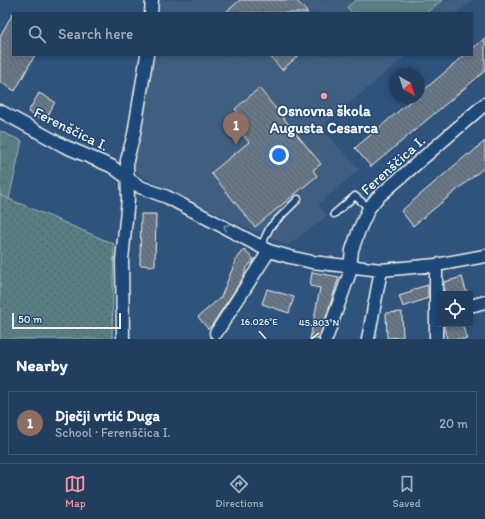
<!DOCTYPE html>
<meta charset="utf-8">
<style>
body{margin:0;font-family:Itim,sans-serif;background:#2a4564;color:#f1f3f6}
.controls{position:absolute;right:12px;bottom:12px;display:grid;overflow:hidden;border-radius:0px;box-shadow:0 2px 6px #0003}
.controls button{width:36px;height:36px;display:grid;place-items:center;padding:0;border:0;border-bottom:1px solid #3f5773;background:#223e5e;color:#f1f3f6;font:20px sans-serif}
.compass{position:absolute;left:389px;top:68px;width:36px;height:36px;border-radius:50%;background:#223e5e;box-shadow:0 2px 6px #0003;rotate:141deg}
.scale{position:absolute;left:12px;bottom:10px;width:109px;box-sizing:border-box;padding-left:4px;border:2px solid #f4f1e8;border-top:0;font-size:11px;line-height:14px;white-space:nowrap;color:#f4f1e8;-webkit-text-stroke:3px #1f4a7a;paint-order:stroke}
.you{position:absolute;left:279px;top:155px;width:14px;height:14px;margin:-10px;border:3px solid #fff;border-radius:50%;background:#1a73e8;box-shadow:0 0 0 6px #1a73e833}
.badge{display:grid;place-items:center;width:26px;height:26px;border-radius:50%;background:#ff9aa2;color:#fff;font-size:13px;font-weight:700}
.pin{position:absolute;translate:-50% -33px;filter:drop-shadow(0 1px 2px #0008)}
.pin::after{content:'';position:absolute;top:21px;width:14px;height:12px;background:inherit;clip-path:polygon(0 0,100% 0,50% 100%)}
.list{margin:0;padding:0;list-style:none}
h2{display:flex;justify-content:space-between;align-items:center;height:52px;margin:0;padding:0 16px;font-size:17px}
h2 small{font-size:13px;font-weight:400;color:#a2aebc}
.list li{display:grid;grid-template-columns:26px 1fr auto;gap:12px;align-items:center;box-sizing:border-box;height:64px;margin:0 8px 8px;padding:0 8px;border:1px solid #3f5773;border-radius:0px}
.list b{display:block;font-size:15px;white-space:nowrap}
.list p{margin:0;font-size:13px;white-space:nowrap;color:#a2aebc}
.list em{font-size:13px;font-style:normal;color:#a2aebc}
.icon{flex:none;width:22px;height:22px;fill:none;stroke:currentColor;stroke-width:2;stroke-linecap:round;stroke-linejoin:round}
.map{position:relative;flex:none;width:485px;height:339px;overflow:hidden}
.search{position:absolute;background:#223e5e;box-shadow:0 2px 6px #0003;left:12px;right:12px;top:12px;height:44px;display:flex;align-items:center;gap:10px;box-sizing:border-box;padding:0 14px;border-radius:0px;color:#a2aebc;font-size:15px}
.sheet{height:124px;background:#223e5e}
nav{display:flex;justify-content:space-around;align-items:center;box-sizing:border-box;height:56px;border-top:1px solid #3f5773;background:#223e5e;font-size:11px;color:#a2aebc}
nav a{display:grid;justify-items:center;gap:2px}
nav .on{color:#ff9aa2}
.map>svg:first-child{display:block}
</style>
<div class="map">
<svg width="485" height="339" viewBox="0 0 485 339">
<defs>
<pattern id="grass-dots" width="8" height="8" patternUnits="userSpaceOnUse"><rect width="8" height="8" fill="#597d82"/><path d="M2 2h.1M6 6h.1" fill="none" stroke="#526567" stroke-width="1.8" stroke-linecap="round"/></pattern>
<pattern id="forest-crowns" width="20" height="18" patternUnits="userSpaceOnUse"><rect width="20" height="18" fill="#597d82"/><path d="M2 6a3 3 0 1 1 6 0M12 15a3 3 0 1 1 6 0" fill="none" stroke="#526567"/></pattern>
<pattern id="building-back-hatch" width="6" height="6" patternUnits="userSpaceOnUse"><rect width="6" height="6" fill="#697888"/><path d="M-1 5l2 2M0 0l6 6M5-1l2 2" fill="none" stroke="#5b626a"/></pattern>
</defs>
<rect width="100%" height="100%" fill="#2e537d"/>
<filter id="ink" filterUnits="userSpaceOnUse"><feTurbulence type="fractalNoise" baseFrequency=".025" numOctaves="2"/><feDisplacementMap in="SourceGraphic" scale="8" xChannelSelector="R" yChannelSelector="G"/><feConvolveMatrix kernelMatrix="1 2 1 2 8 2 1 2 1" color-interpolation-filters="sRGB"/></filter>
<g filter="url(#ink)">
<!-- built -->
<path fill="#405e80" d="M 161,0 L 473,0 L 457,13 L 159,13 Z
M 153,55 L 407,55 L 320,128 L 359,169 L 318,205 L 327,216 L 287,246 L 260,231 L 256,232 L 141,176 L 134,168 L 133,163 Z"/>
<!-- grass -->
<path fill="url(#grass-dots)" stroke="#a6b7b5" d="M 0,195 L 114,244 L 112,339 L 0,339 Z"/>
<!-- forest -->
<path fill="url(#forest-crowns)" stroke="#a6b7b5" d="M 0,131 L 22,141 L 9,199 L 0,195 Z"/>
<!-- park -->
<path fill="#597d82" stroke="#a6b7b5" d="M 356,0 L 442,0 L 426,13 L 352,13 L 347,7 Z"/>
<!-- building -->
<path fill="url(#building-back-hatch)" stroke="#f4f1e8" d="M 240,0 L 296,0 L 308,13 L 225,13 Z
M 13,13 L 13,55 L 35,55 L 15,91 L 0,82 L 0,36 Z
M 485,38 L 485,71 L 371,167 L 355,148 L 414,98 L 419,98 L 419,94 L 465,55 L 472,55 L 472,49 Z
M 269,55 L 299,55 L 282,70 Z
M 259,88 L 321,164 L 313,170 L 317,176 L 255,227 L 211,173 L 249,142 L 233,123 L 241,116 L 235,109 Z
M 39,93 L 55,102 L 45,121 L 28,112 Z
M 485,141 L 485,167 L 413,226 L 401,211 L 468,154 L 469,155 Z
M 141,214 L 156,214 L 155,266 L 140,265 Z
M 244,250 L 254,259 L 246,269 L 243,278 L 212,325 L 208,329 L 198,317 L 221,297 L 236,260 Z
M 312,272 L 339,277 L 319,339 L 310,339 L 320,288 L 310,286 Z
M 462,277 L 467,294 L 444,294 L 444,282 Z
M 428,285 L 428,298 L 403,307 L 399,296 L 412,292 L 411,290 Z
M 267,289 L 294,297 L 289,313 L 262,304 Z
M 402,312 L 403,337 L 387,338 L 386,313 Z
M 444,324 L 462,324 L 467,339 L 447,339 L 444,328 Z"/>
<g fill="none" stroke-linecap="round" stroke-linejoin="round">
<defs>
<path id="lane" d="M 334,214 L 355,196 L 369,208
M 261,246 L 270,227 L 298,199"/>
<path id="street" d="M 151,13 L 152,0
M 0,111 L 64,146 L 111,166 L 140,187 L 167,197 L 269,251 L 290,257 L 312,262 L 381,270 L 436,265 L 485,256
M 474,305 L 485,302
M 216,333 L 269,251
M 123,339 L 122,260 L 128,199 L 127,160 L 134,134 L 147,55
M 326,339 L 349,275 L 352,250 L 359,230 L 369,208 L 377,198 L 485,104
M 368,339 L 381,270
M 436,339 L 436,265"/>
</defs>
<!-- lane casing -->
<use href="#lane" stroke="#f4f1e8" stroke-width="9"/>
<!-- street casing -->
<use href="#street" stroke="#f4f1e8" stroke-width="15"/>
<!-- lane -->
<use href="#lane" stroke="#1f4a7a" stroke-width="6"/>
<!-- street -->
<use href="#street" stroke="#1f4a7a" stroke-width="12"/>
</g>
<!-- one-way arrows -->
<defs><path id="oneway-chevron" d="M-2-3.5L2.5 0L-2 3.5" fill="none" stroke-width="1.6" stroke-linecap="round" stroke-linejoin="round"/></defs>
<use stroke="#748da6" href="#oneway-chevron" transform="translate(226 227) rotate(-153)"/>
</g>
<!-- ticks -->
<path fill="none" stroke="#f4f1e8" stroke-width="1.5" d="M 259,331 L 266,339M 311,339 L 319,333"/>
<!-- markers -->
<circle fill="#ff9aa2" stroke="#1f4a7a" stroke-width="1.5" cx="324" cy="96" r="4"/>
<g text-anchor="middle" stroke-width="3" stroke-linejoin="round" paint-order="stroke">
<!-- poi labels -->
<g font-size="15" font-weight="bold" fill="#f4f1e8" stroke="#1f4a7a">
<text x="324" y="116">Osnovna škola<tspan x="324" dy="17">Augusta Cesarca</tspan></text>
</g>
<!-- street labels -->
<g font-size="15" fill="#f4f1e8" stroke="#1f4a7a">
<text transform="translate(71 129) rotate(26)" y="5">Ferenščica I.</text>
<text transform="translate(393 165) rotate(-42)" y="5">Ferenščica I.</text>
</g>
</g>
<g font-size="10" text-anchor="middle" fill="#f4f1e8" stroke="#1f4a7a" stroke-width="3" stroke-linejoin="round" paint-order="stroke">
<text x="259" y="325">16.026°E</text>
<text x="319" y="326">45.803°N</text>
</g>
</svg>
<div class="controls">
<button><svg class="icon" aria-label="locate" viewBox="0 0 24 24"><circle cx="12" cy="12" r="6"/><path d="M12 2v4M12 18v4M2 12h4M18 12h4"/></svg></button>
</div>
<svg class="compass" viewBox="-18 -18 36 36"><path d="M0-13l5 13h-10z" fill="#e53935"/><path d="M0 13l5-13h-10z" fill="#a2aebc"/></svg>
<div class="scale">50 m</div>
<div class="you"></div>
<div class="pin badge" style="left:236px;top:145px;background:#8d6e63">1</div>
<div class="search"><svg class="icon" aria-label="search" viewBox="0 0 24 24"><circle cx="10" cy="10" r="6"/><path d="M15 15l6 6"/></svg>Search here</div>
</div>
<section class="sheet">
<h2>Nearby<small></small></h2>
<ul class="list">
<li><span class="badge" style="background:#8d6e63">1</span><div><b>Dječji vrtić Duga</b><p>School · Ferenščica I.</p></div><em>20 m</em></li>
</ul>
</section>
<nav>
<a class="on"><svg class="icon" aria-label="map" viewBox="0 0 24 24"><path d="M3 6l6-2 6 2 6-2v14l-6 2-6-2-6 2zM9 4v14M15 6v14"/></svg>Map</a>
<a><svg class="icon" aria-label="directions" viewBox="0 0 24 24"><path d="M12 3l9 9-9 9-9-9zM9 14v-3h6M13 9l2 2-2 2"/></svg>Directions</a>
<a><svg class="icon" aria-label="saved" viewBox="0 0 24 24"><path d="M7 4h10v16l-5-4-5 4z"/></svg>Saved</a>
</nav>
